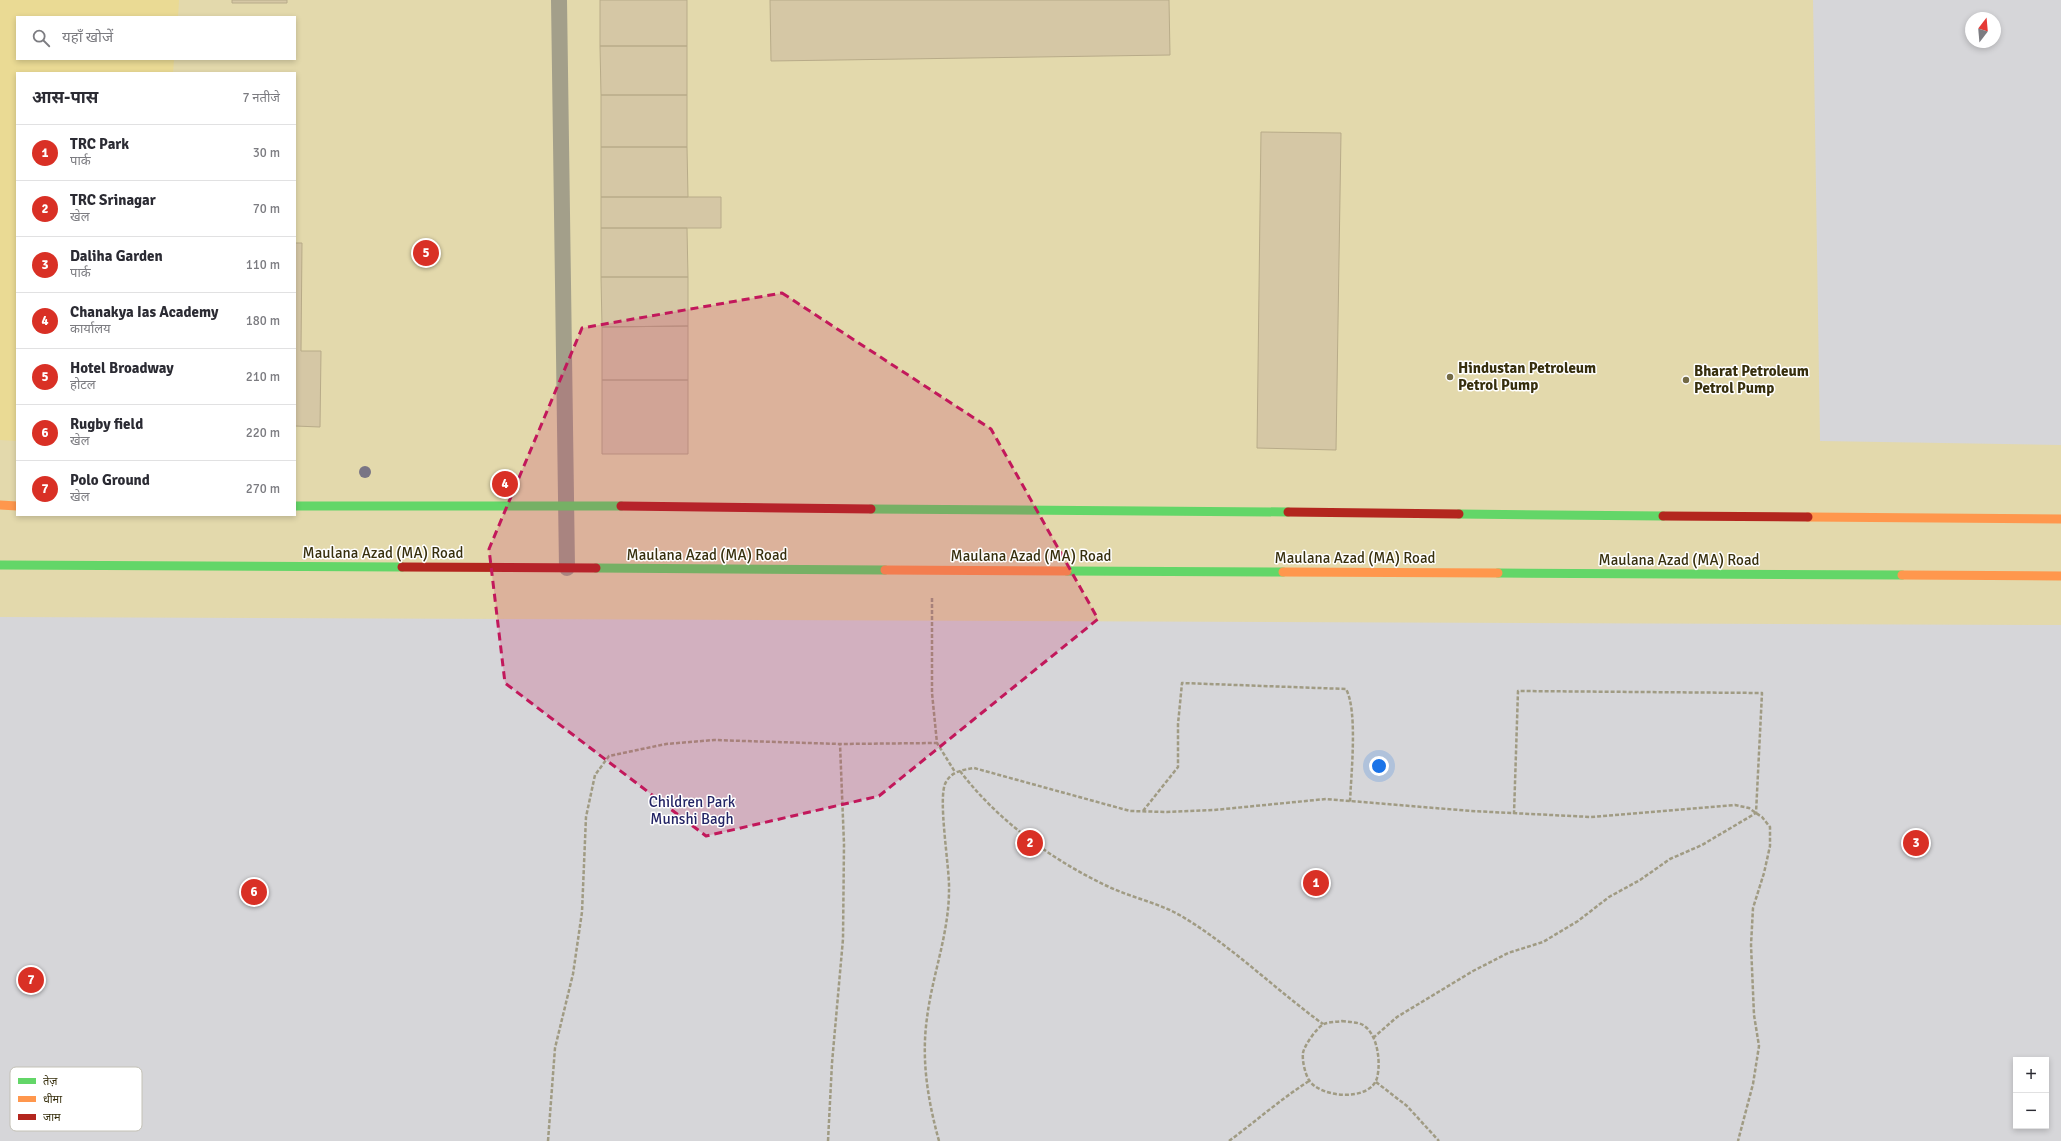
<!DOCTYPE html>
<html lang="hi">
<meta charset="utf-8">
<style>
body{margin:0;font-family:Signika,"Noto Sans Devanagari",sans-serif;background:#f7f7f7;color:#2b2b33}
.controls{position:absolute;right:12px;bottom:12px;display:grid;overflow:hidden;border-radius:0px;box-shadow:0 2px 6px #0003}
.controls button{width:36px;height:36px;display:grid;place-items:center;padding:0;border:0;border-bottom:1px solid #e1e1e2;background:#fff;color:#2b2b33;font:20px sans-serif}
.compass{position:absolute;left:1965px;top:12px;width:36px;height:36px;border-radius:50%;background:#fff;box-shadow:0 2px 6px #0003;rotate:16deg}
.you{position:absolute;left:1379px;top:766px;width:14px;height:14px;margin:-10px;border:3px solid #fff;border-radius:50%;background:#1a73e8;box-shadow:0 0 0 6px #1a73e833}
.badge{display:grid;place-items:center;width:26px;height:26px;border-radius:50%;background:#d93025;color:#fff;font-size:13px;font-weight:700}
.pin{position:absolute;translate:-50% -50%;border:2px solid #fff;box-shadow:0 1px 4px #0006}
.list{margin:0;padding:0;list-style:none}
h2{display:flex;justify-content:space-between;align-items:center;height:52px;margin:0;padding:0 16px;font-size:17px}
h2 small{font-size:13px;font-weight:400;color:#7c7c81}
.list li{display:grid;grid-template-columns:26px 1fr auto;gap:12px;align-items:center;box-sizing:border-box;height:56px;padding:0 16px;border-top:1px solid #e1e1e2}
.list b{display:block;font-size:15px;white-space:nowrap}
.list p{margin:0;font-size:13px;white-space:nowrap;color:#7c7c81}
.list em{font-size:13px;font-style:normal;color:#7c7c81}
.icon{flex:none;width:22px;height:22px;fill:none;stroke:currentColor;stroke-width:2;stroke-linecap:round;stroke-linejoin:round}
.map{position:relative;flex:none;width:2061px;height:1141px;overflow:hidden}
.search{position:absolute;background:#fff;box-shadow:0 2px 6px #0003;left:16px;top:16px;width:280px;height:44px;display:flex;align-items:center;gap:10px;box-sizing:border-box;padding:0 14px;border-radius:0px;color:#7c7c81;font-size:15px}
.panel{position:absolute;background:#fff;box-shadow:0 2px 6px #0003;left:16px;top:72px;width:280px;height:444px;border-radius:0px}
.map>svg:first-child{display:block}
</style>
<div class="map">
<svg width="2061" height="1141" viewBox="0 0 2061 1141">
<rect width="100%" height="100%" fill="#e3d9ac"/>
<!-- built -->
<path fill="#eada94" d="M 0,0 L 179,0 L 178,17 L 17,17 L 17,59 L 174,59 L 173,73 L 17,73 L 17,441 L 0,440 Z"/>
<!-- green -->
<path fill="#d6d6d9" fill-rule="evenodd" d="M 1813,0 L 2061,0 L 2061,445 L 1820,441 ZM 1971,18 L 1995,18 L 1995,42 L 1971,42 Z
M 0,617 L 2061,625 L 2061,1141 L 0,1141 ZM 2016,1060 L 2046,1060 L 2046,1126 L 2016,1126 Z"/>
<!-- building -->
<path fill="#d5c7a5" stroke="#b8ab89" d="M 232,0 L 287,0 L 287,3 L 232,3 Z
M 600,0 L 687,0 L 687,46 L 600,46 Z
M 770,0 L 1169,0 L 1170,55 L 771,61 Z
M 600,46 L 687,46 L 687,95 L 601,95 Z
M 601,95 L 687,95 L 687,147 L 601,147 Z
M 1261,132 L 1341,133 L 1336,450 L 1257,448 Z
M 601,147 L 687,147 L 688,197 L 601,197 Z
M 601,197 L 721,197 L 721,228 L 601,228 Z
M 601,228 L 687,228 L 688,277 L 601,277 Z
M 295,243 L 302,243 L 301,351 L 321,351 L 320,427 L 295,426 Z
M 601,277 L 688,277 L 688,326 L 602,327 Z
M 688,326 L 688,380 L 602,380 L 602,327 Z
M 602,380 L 688,380 L 688,454 L 602,454 Z"/>
<g fill="none" stroke-linecap="round" stroke-linejoin="round">
<!-- path -->
<path stroke="#a09b83" stroke-width="2.5" stroke-dasharray="4 2" stroke-linecap="butt" d="M 932,598 L 932,693 L 937,743 L 955,772
M 960,771 C 997,820 1052,860 1107,886 C 1132,898 1160,903 1183,917 C 1234,948 1276,990 1323,1024
M 1143,811 L 1178,767 L 1178,724 L 1182,683 L 1346,689 C 1358,711 1351,775 1350,802
M 1342,1021 C 1348,1022 1358,1022 1363,1025 C 1378,1034 1381,1063 1377,1078 C 1370,1102 1320,1098 1309,1080 C 1305,1074 1302,1060 1303,1053 C 1304,1046 1317,1027 1324,1024 C 1328,1022 1337,1022 1342,1021 Z
M 1373,1038 L 1397,1017 L 1473,971 L 1508,953 L 1543,942 L 1578,921 L 1609,897 L 1640,880 L 1670,859 L 1702,845 L 1756,813 L 1762,693 L 1518,691 L 1514,814
M 1376,1082 L 1407,1106 L 1439,1141
M 548,1141 L 555,1048 L 573,974 L 582,912 L 586,817 L 595,775 L 609,756 L 666,744 L 714,740 L 840,744 L 937,743
M 828,1141 L 832,1063 L 843,939 L 844,844 L 840,744
M 939,1141 C 928,1101 921,1060 927,1018 C 932,976 949,934 949,890 C 950,869 937,796 946,782 C 952,771 963,770 974,768 L 1130,811 L 1167,812 L 1214,810 L 1326,799 L 1471,811 L 1591,817 L 1735,805 L 1749,808 L 1756,813 L 1762,817 L 1770,827 L 1770,846 L 1764,873 L 1753,908 L 1751,945 L 1754,1015 L 1759,1046 L 1753,1084 L 1738,1141
M 1229,1141 C 1256,1121 1281,1099 1309,1081"/>
<!-- lane -->
<path stroke="#a39f8a" stroke-width="16" d="M 559,0 L 567,568"/>
<!-- fast -->
<path stroke="#63d668" stroke-width="9" d="M 295,506 L 621,506
M 871,509 L 1288,512
M 1459,514 L 1663,516
M 0,565 L 402,567
M 596,568 L 885,570
M 1067,571 L 1283,572
M 1498,573 L 1902,575"/>
<!-- slow -->
<path stroke="#ff974d" stroke-width="9" d="M 0,505 L 17,506
M 1808,517 L 2061,519
M 885,570 L 1067,571
M 1283,572 L 1498,573
M 1902,575 L 2061,576"/>
<!-- jam -->
<path stroke="#b3261e" stroke-width="9" d="M 621,506 L 871,509
M 1288,512 L 1459,514
M 1663,516 L 1808,517
M 402,567 L 596,568"/>
</g>
<!-- trees -->
<circle fill="#797585" cx="365" cy="472" r="6"/>
<!-- marked area -->
<path fill="#c2185b" fill-opacity="0.2" stroke="#c2185b" stroke-width="3" stroke-dasharray="8 5" stroke-linejoin="round" d="M 782,293 L 991,429 L 1098,619 L 879,796 L 706,836 L 505,683 L 489,549 L 582,328 Z"/>
<!-- markers -->
<g fill="#736a45" stroke="#fff" stroke-width="1.5">
<circle cx="1450" cy="377" r="4"/>
<circle cx="1686" cy="380" r="4"/>
</g>
<g text-anchor="middle" stroke-width="3" stroke-linejoin="round" paint-order="stroke">
<!-- poi labels -->
<g font-size="15" font-weight="bold" fill="#372f0d" stroke="#fff" text-anchor="start">
<text x="1458" y="373">Hindustan Petroleum<tspan x="1458" dy="17">Petrol Pump</tspan></text>
<text x="1694" y="376">Bharat Petroleum<tspan x="1694" dy="17">Petrol Pump</tspan></text>
</g>
<!-- street labels -->
<g font-size="15" fill="#372f0d" stroke="#fff">
<text x="383" y="558">Maulana Azad (MA) Road</text>
<text x="707" y="560">Maulana Azad (MA) Road</text>
<text x="1031" y="561">Maulana Azad (MA) Road</text>
<text x="1355" y="563">Maulana Azad (MA) Road</text>
<text x="1679" y="565">Maulana Azad (MA) Road</text>
</g>
<!-- park labels -->
<g font-size="15" fill="#232465" stroke="#fff">
<text x="692" y="807">Children Park<tspan x="692" dy="17">Munshi Bagh</tspan></text>
</g>
</g>
<!-- legend -->
<rect x="10" y="1067" width="132" height="64" rx="6" fill="#fff" stroke="#c3c1b6" stroke-width="1"/>
<rect x="18" y="1078" width="18" height="6" fill="#63d668"/>
<rect x="18" y="1096" width="18" height="6" fill="#ff974d"/>
<rect x="18" y="1114" width="18" height="6" fill="#b3261e"/>
<g font-size="11" fill="#372f0d">
<text x="43" y="1085">तेज़</text>
<text x="43" y="1103">धीमा</text>
<text x="43" y="1121">जाम</text>
</g>
</svg>
<div class="controls">
<button>+</button>
<button>−</button>
</div>
<svg class="compass" viewBox="-18 -18 36 36"><path d="M0-13l5 13h-10z" fill="#e53935"/><path d="M0 13l5-13h-10z" fill="#7c7c81"/></svg>
<div class="you"></div>
<div class="pin badge" style="left:1316px;top:883px">1</div>
<div class="pin badge" style="left:1030px;top:843px">2</div>
<div class="pin badge" style="left:1916px;top:843px">3</div>
<div class="pin badge" style="left:505px;top:484px">4</div>
<div class="pin badge" style="left:426px;top:253px">5</div>
<div class="pin badge" style="left:254px;top:892px">6</div>
<div class="pin badge" style="left:31px;top:980px">7</div>
<div class="search"><svg class="icon" aria-label="search" viewBox="0 0 24 24"><circle cx="10" cy="10" r="6"/><path d="M15 15l6 6"/></svg>यहाँ खोजें</div>
<section class="panel">
<h2>आस-पास<small>7 नतीजे</small></h2>
<ul class="list">
<li><span class="badge">1</span><div><b>TRC Park</b><p>पार्क</p></div><em>30 m</em></li>
<li><span class="badge">2</span><div><b>TRC Srinagar</b><p>खेल</p></div><em>70 m</em></li>
<li><span class="badge">3</span><div><b>Daliha Garden</b><p>पार्क</p></div><em>110 m</em></li>
<li><span class="badge">4</span><div><b>Chanakya Ias Academy</b><p>कार्यालय</p></div><em>180 m</em></li>
<li><span class="badge">5</span><div><b>Hotel Broadway</b><p>होटल</p></div><em>210 m</em></li>
<li><span class="badge">6</span><div><b>Rugby field</b><p>खेल</p></div><em>220 m</em></li>
<li><span class="badge">7</span><div><b>Polo Ground</b><p>खेल</p></div><em>270 m</em></li>
</ul>
</section>
</div>
